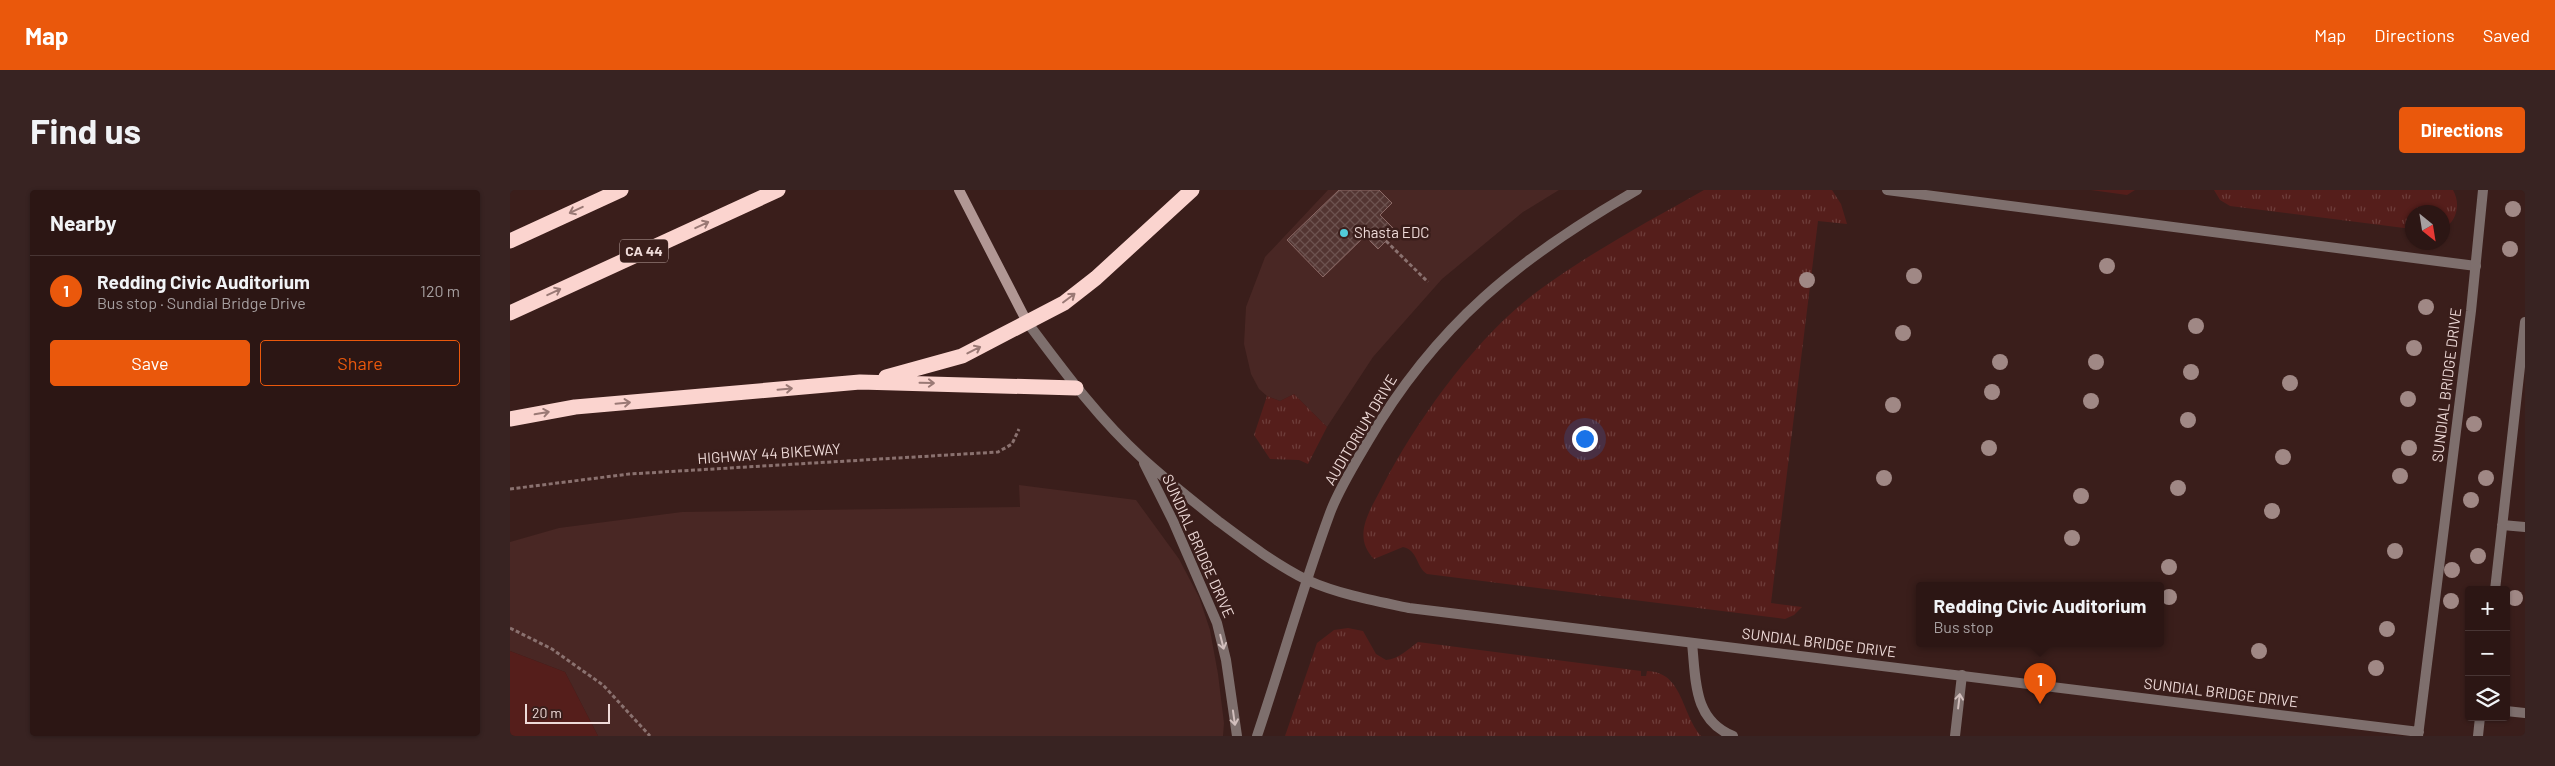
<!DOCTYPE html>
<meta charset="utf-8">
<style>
body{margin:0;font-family:Barlow,sans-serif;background:#382322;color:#f1f3f6}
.controls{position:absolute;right:15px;bottom:15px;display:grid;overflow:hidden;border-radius:5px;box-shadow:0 1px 4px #0004}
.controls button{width:45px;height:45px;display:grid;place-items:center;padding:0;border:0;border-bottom:1px solid #483534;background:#2c1614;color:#f1f3f6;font:25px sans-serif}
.compass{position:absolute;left:1895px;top:15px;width:45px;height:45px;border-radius:50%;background:#2c1614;box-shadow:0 1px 4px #0004;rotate:150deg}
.scale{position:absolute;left:15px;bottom:12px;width:85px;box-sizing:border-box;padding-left:5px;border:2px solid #eedad8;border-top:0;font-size:14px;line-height:18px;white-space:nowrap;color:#eedad8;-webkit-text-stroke:4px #3a1e1b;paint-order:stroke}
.you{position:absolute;left:1074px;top:248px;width:18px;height:18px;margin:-12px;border:4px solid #fff;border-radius:50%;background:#1a73e8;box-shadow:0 0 0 8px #1a73e833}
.badge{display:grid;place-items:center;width:32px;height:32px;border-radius:50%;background:#ea580c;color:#fff;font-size:16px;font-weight:700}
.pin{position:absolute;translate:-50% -41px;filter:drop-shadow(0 1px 2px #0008)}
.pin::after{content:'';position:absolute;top:26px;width:18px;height:15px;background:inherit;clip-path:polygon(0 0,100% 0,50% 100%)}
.popup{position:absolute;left:1406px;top:392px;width:248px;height:65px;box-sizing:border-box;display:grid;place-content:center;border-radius:5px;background:#2c1614;filter:drop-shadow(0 1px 4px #0005);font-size:16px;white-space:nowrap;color:#a69fa0}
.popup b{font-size:19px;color:#f1f3f6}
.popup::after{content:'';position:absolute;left:50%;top:100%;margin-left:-10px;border:10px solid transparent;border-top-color:#2c1614}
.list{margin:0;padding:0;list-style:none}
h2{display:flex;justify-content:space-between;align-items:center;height:65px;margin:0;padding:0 20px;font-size:21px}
h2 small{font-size:16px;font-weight:400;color:#a69fa0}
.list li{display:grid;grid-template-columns:32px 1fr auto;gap:15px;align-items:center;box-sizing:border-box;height:70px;padding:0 20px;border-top:1px solid #483534}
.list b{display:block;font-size:19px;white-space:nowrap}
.list p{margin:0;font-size:16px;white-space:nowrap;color:#a69fa0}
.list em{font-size:16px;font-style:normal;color:#a69fa0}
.actions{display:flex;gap:10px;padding:15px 20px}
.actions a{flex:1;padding:11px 0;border:1px solid #ea580c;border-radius:5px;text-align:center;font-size:18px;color:#ea580c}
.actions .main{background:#ea580c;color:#fff}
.icon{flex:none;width:28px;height:28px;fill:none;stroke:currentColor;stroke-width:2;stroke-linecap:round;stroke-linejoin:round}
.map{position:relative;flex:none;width:2015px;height:546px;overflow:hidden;border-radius:5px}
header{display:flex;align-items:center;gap:30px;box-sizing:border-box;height:70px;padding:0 25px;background:#ea580c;color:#fff}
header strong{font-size:24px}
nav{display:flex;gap:28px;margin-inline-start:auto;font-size:18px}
.intro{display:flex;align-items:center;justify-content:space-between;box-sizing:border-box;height:120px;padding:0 30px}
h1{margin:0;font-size:35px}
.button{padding:12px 22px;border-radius:5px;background:#ea580c;color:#fff;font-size:18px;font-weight:700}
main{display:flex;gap:30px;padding:0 30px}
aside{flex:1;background:#2c1614;border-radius:5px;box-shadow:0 1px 4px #0004}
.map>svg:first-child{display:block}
</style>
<header>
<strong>Map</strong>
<nav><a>Map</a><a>Directions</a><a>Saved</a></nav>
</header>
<div class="intro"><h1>Find us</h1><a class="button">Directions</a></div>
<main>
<aside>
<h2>Nearby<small></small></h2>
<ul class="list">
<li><span class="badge">1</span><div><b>Redding Civic Auditorium</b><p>Bus stop · Sundial Bridge Drive</p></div><em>120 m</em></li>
</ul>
<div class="actions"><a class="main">Save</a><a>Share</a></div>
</aside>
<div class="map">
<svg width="2015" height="546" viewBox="0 0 2015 546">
<defs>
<pattern id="grass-tufts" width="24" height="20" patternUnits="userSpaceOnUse" patternTransform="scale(1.25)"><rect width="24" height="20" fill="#551e1b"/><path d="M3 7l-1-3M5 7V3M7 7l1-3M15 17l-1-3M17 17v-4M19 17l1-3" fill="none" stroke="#6e3e3b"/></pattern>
<pattern id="building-cross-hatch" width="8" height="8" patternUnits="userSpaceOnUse" patternTransform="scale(1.25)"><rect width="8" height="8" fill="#533532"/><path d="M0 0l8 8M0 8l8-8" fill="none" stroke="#6c524f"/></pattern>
</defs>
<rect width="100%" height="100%" fill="#3a1e1b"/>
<!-- built -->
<path fill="#492724" d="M 818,0 L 1049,0 L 1013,22 L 932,89 L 863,167 L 817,237 L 784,204 L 770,211 L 757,206 L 749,199 L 741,184 L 734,154 L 736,117 L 755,67 Z
M 509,295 L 626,310 L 669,369 L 689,407 L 700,440 L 708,484 L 714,533 L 713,546 L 88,546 L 55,482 L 0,461 L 0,352 L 49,338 L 172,322 L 510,317 Z"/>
<!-- grass -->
<path fill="url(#grass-tufts)" d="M 1194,0 L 1322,0 L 1331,14 L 1337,34 L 1308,31 L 1261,413 L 1292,417 L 1284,425 L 1275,429 L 917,384 C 906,377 908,360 893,357 L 864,369 C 841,346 861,319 872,297 C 908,228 968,144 1032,98 C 1083,61 1139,31 1194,0 Z
M 1581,0 L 1625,0 L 1617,5 Z
M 1704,0 L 1943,0 C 1951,14 1947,31 1933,39 L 1932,22 L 1902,22 L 1902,39 L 1720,16 L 1710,10 Z
M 784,204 L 817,237 L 798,274 L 789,270 L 760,269 L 744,245 L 757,206 L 770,211 Z
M 838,438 L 853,441 L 866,464 L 876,470 C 889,469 898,459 908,452 L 1131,481 L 1131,486 L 1136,486 L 1137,481 C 1173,482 1171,523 1191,546 L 775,546 L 807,453 L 824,440 Z"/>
<!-- green -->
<path fill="#551e1b" d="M 0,461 L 55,482 L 88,546 L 0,546 Z"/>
<!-- building -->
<path fill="url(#building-cross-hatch)" stroke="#8b6865" d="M 829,0 L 869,0 L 882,13 L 870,25 L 886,41 L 868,59 L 855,46 L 813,87 L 777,50 Z"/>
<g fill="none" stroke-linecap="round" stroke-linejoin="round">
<!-- path -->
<path stroke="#8a716f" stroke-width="3" stroke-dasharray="4 2.5" stroke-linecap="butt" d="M 876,51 L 918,92
M 0,299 L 119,284 L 488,262 L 502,254 L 509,239
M 0,438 L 42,459 L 93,495 L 140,546"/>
<!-- lane -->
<path stroke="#7e6f6d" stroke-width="10" d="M 1377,0 L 1966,76
M 1992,335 L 2015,337
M 1985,400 L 2015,132
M 1182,453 C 1186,490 1183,530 1223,546
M 1996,521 L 2015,523
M 1445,546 L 1452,485
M 1968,546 L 1970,527"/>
<!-- street -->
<path stroke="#7e6f6d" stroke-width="10" d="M 517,132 C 553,180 588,228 632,268 C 656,290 683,311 708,331 C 736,352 765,374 797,390 C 828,404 865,411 899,418 L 1909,542
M 634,273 L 663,331 L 707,433 L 716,470 L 727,546
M 747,546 C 772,472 793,396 820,323 C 829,299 844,275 857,253 C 926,134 1009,68 1127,0
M 1908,546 L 1961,121 L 1973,0"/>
<!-- secondary -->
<path stroke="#b19794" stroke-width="10" d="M 449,0 L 517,132"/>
<!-- highway -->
<path stroke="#fbd4cf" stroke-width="15" d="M 0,51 L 111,0
M 0,123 L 268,0
M 376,187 L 452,166 L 554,113 L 586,88 L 682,0
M 0,229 L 65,217 L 350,192 L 566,198"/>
</g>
<!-- trees -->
<g fill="#a08885">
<circle cx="2003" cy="19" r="8"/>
<circle cx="2000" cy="59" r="8"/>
<circle cx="1597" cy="76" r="8"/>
<circle cx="1404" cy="86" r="8"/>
<circle cx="1297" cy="90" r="8"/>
<circle cx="1916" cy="117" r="8"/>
<circle cx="1686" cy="136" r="8"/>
<circle cx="1393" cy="143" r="8"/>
<circle cx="1904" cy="158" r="8"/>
<circle cx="1490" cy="172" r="8"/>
<circle cx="1586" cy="172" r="8"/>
<circle cx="1681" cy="182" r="8"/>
<circle cx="1780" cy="193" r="8"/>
<circle cx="1482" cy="202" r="8"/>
<circle cx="1898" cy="209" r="8"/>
<circle cx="1581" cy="211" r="8"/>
<circle cx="1383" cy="215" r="8"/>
<circle cx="1678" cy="230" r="8"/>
<circle cx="1964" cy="234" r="8"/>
<circle cx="1479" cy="258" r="8"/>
<circle cx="1899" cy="258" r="8"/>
<circle cx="1773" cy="267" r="8"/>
<circle cx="1890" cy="286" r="8"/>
<circle cx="1374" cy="288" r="8"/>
<circle cx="1976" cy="288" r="8"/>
<circle cx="1668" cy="298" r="8"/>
<circle cx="1571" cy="306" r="8"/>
<circle cx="1961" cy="310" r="8"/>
<circle cx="1762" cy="321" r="8"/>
<circle cx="1562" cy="348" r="8"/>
<circle cx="1885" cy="361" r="8"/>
<circle cx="1968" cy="366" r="8"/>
<circle cx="1659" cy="377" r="8"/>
<circle cx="1942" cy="380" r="8"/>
<circle cx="1659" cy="407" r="8"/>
<circle cx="2005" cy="408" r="8"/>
<circle cx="1941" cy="411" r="8"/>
<circle cx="1877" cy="439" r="8"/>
<circle cx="1749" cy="461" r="8"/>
<circle cx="1866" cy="478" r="8"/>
</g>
<!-- one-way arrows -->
<defs><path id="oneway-shaft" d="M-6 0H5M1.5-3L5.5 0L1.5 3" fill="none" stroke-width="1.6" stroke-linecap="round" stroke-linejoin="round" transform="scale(1.25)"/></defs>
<g stroke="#9a7975">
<use href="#oneway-shaft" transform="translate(66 20) rotate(155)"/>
<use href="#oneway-shaft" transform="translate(192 35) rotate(-25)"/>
<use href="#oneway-shaft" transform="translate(44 102) rotate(-25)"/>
<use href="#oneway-shaft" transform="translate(559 108) rotate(-37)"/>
<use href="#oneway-shaft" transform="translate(464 160) rotate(-27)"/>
<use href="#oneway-shaft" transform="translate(417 193) rotate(1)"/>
<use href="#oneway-shaft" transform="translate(275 199) rotate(-5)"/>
<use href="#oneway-shaft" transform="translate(113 213) rotate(-5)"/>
<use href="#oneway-shaft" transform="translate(32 223) rotate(-10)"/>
</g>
<g stroke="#d2bfbd">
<use href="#oneway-shaft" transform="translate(712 452) rotate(76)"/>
<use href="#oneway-shaft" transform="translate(1449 511) rotate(-83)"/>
<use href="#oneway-shaft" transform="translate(724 528) rotate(82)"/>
</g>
<!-- markers -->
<circle fill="#52cbd9" stroke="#3a1e1b" stroke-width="2" cx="834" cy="43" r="5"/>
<g text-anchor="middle" stroke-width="5" stroke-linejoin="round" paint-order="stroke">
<!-- shield labels -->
<rect fill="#3a1e1b" stroke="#b8a29f" stroke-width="1" x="110" y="49.5" width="48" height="23" rx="4"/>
<g font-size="14" font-weight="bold" fill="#eedad8">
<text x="134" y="66">CA 44</text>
</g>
<!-- poi labels -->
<g font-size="15" fill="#eedad8" stroke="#3a1e1b" text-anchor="start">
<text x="844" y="48">Shasta EDC</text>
</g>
<!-- street labels -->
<g font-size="15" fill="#eedad8" stroke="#3a1e1b">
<text transform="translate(1937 195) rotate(-83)" y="5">SUNDIAL BRIDGE DRIVE</text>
<text transform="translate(851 240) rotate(-59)" y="5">AUDITORIUM DRIVE</text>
<text transform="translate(259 264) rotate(-4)" y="5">HIGHWAY 44 BIKEWAY</text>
<text transform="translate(688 356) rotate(66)" y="5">SUNDIAL BRIDGE DRIVE</text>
<text transform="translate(1309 453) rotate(7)" y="5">SUNDIAL BRIDGE DRIVE</text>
<text transform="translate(1711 503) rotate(7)" y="5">SUNDIAL BRIDGE DRIVE</text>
</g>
</g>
</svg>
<div class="controls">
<button>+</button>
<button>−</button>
<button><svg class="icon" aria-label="layers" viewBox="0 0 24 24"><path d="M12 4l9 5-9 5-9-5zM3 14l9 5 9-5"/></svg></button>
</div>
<svg class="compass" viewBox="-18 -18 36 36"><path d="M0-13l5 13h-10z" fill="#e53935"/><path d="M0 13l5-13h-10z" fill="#a69fa0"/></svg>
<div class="scale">20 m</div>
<div class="you"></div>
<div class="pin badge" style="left:1530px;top:514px">1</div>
<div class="popup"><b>Redding Civic Auditorium</b>Bus stop</div>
</div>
</main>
